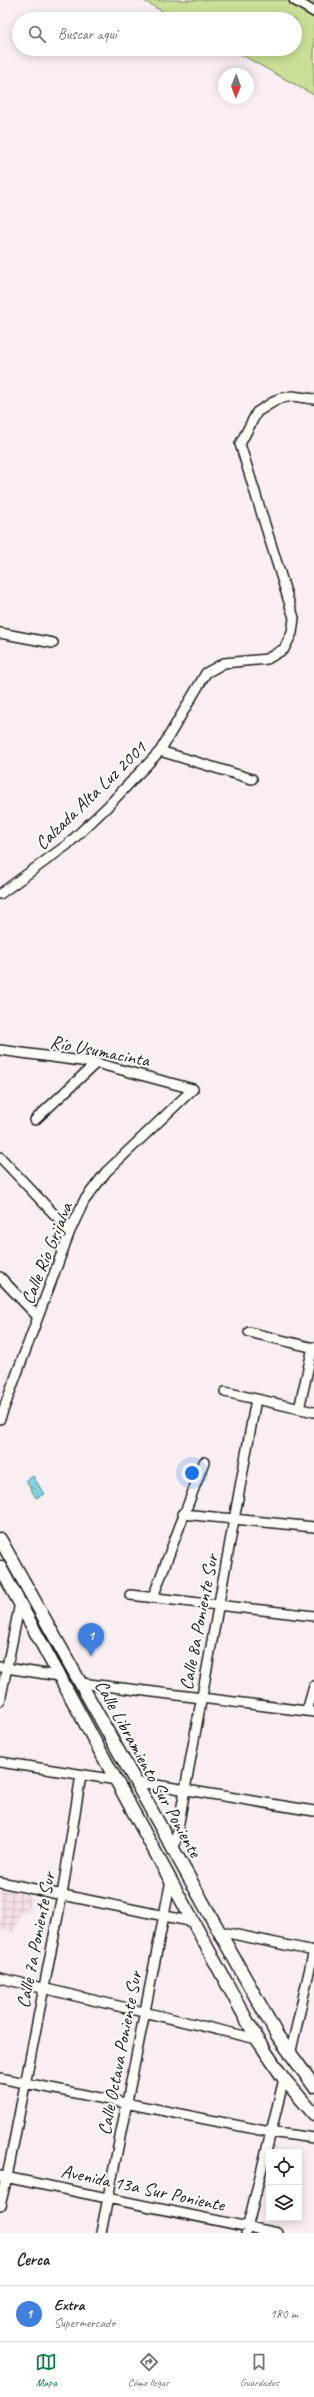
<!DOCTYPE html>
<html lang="es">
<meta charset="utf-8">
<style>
body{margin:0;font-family:Caveat,sans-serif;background:#f2f2f2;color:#222}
.controls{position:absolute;right:12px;bottom:12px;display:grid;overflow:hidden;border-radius:4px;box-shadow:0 2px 10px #0003}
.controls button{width:36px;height:36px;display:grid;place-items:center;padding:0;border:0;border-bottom:1px solid #e0e0e0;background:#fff;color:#222;font:20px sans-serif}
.compass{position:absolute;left:218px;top:68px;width:36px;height:36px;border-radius:50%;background:#fff;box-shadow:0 2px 10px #0003;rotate:181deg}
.you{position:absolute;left:192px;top:1473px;width:14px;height:14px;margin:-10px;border:3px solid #fff;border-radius:50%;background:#1a73e8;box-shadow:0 0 0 6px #1a73e833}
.badge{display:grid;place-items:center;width:26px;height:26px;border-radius:50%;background:#0b8043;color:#fff;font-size:13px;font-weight:700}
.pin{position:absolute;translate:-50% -33px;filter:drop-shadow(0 1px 2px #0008)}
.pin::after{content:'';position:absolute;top:21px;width:14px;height:12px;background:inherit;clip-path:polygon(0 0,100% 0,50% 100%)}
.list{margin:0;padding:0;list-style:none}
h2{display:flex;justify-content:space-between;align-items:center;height:52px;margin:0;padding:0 16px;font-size:17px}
h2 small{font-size:13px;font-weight:400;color:#767676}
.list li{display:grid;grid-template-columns:26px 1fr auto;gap:12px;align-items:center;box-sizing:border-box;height:56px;padding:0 16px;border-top:1px solid #e0e0e0}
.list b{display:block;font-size:15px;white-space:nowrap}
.list p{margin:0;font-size:13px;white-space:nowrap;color:#767676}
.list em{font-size:13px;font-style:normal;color:#767676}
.icon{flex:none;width:22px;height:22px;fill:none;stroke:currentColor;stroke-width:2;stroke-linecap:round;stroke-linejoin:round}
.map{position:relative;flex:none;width:314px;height:2233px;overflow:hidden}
.search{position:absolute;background:#fff;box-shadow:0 2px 10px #0003;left:12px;right:12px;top:12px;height:44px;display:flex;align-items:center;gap:10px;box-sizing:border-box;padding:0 14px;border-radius:22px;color:#767676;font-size:15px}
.sheet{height:108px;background:#fff}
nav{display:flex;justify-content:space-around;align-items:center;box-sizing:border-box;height:56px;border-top:1px solid #e0e0e0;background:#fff;font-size:11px;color:#767676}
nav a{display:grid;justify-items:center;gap:2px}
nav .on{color:#0b8043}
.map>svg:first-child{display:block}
</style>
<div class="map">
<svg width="314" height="2233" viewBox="0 0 314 2233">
<defs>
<pattern id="industrial-grid" width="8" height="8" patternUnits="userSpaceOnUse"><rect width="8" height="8" fill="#f4deea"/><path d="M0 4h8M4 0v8" fill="none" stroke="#d1bec8"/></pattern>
<pattern id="water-ripples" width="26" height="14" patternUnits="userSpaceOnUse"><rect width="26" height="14" fill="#81d2db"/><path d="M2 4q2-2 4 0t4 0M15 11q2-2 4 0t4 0" fill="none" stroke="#6fb4bb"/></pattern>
</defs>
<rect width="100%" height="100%" fill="#f9eef1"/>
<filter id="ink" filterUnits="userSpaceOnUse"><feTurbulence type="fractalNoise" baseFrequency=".025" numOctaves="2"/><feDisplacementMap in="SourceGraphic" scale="8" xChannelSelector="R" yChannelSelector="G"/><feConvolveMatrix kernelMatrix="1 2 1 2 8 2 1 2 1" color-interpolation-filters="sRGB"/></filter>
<g filter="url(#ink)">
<!-- industrial -->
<path fill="url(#industrial-grid)" d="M 0,1889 L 32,1896 L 27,1913 L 21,1912 L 14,1932 L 0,1928 Z"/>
<!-- park -->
<path fill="#c8df95" stroke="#727e58" d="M 142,0 L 314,0 L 314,95 L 231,49 L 295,49 L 295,19 L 177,19 Z"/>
<!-- water -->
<path fill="url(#water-ripples)" stroke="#59898f" d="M 33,1476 L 44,1494 L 36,1498 L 26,1481 Z"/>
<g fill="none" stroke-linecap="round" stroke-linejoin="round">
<defs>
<path id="minor" d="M 294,0 L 314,12
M 0,633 L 53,643
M 160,751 L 252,779
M 0,894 L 67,845 L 107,807 L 160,751 L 206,673 L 224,663 L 267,659 L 284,649 L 292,633 L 294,618 L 240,444 L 257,412 L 278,399 L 292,396 L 314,399
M 0,1050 L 96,1063 L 193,1089
M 35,1120 L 96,1063
M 0,1157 L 70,1231
M 0,1277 L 38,1317
M 249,1332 L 314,1348
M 225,1392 L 314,1412
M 299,1409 L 313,1347
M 0,1419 L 70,1231 L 84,1201 L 106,1172 L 193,1089
M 183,1514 L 314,1527
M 130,1595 L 314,1616
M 153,1597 L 204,1462
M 0,1667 L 59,1676
M 81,1683 L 314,1712
M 0,1701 L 20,1603
M 307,1711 L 314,1686
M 0,1762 L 117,1780
M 137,1783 L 144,1783 L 314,1811
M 174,1850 L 256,1399
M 0,1882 L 194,1922
M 218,1931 L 314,1951
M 0,1978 L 257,2039
M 290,2055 L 314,1950
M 0,2078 L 270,2132 L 314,2138
M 0,2176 L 278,2233
M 0,2206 L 7,2177 L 62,1895 L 81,1775
M 101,2233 L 171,1880
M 246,2233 L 284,2079"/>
<path id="major" d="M 0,1539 L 277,2035 L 314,2086
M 0,1567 L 257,2039 L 284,2079 L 314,2114"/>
</defs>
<!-- minor casing -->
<use href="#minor" stroke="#1c1c1c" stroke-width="12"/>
<!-- major casing -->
<use href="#major" stroke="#1c1c1c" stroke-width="15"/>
<!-- minor -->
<use href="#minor" stroke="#fdfcf7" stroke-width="9"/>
<!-- major -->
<use href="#major" stroke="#fdfcf7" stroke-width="12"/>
</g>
</g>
<g text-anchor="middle" stroke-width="4" stroke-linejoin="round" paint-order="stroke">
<!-- street labels -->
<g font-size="19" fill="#1c1c1c" stroke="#fdfcf7">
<text transform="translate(90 795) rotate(-44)" y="7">Calzada Alta Luz 2001</text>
<text transform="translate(100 1050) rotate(11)" y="7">Río Usumacinta</text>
<text transform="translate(46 1253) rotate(-68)" y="7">Calle Río Grijalva</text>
<text transform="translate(198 1622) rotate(-79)" y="7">Calle 8a Poniente Sur</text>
<text transform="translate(149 1768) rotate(61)" y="7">Calle Libramiento Sur Poniente</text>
<text transform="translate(35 1940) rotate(-79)" y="7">Calle 7a Poniente Sur</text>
<text transform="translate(119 2053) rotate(-79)" y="7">Calle Octava Poniente Sur</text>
<text transform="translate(143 2187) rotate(12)" y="7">Avenida 13a Sur Poniente</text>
</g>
</g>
</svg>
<div class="controls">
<button><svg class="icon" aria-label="locate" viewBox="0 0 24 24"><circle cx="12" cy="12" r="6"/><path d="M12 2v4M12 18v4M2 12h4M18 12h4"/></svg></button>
<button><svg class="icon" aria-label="layers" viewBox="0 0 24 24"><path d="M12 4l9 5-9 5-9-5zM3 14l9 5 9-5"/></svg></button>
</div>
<svg class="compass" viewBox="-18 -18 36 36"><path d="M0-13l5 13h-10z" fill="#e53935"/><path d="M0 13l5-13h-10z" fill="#767676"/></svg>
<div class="you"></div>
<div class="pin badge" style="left:91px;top:1656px;background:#3f7fe0">1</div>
<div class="search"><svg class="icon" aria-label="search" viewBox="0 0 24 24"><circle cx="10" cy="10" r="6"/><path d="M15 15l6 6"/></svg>Buscar aquí</div>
</div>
<section class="sheet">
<h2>Cerca<small></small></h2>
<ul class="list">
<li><span class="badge" style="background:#3f7fe0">1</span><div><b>Extra</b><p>Supermercado</p></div><em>180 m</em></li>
</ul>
</section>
<nav>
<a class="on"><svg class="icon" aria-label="map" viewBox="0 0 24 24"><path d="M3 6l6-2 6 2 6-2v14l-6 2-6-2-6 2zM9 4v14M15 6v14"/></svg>Mapa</a>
<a><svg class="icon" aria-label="directions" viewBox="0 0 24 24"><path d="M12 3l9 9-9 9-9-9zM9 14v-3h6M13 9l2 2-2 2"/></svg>Cómo llegar</a>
<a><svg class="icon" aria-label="saved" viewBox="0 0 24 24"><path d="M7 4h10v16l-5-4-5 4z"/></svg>Guardados</a>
</nav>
